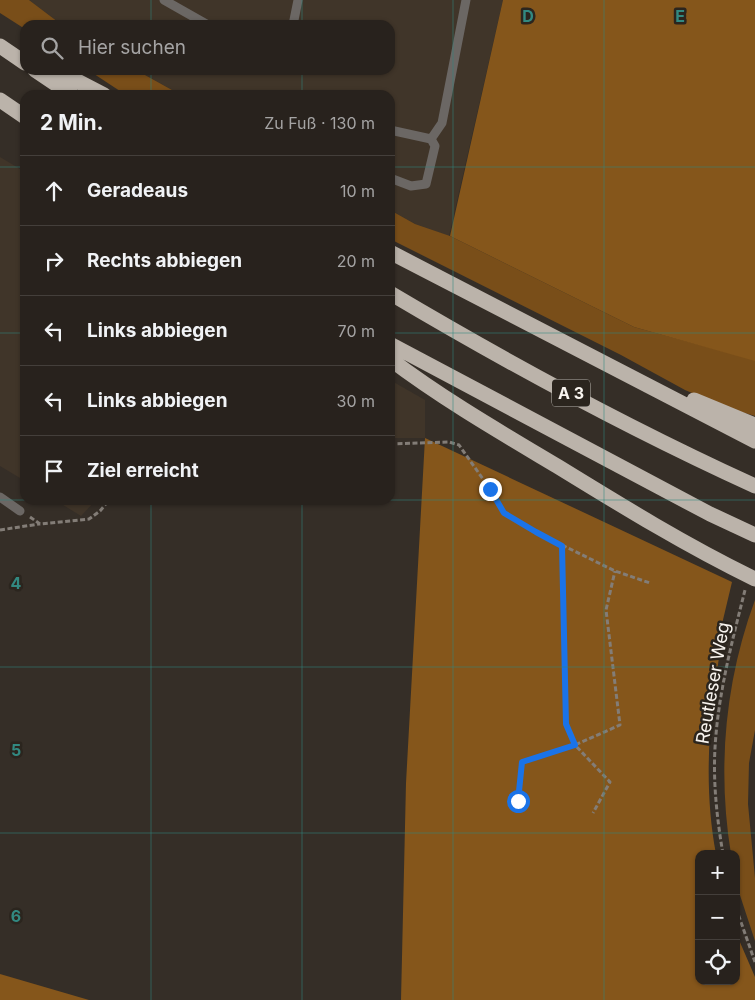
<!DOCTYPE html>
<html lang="de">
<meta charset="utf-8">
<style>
body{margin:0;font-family:Inter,sans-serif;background:#302a26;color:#f1f3f6}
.controls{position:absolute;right:15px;bottom:15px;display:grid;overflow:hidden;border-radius:10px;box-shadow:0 1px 4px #0004}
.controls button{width:45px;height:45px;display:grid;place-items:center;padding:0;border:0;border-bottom:1px solid #443f3b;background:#28221d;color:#f1f3f6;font:25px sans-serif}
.stop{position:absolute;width:15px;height:15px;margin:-11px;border:4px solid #1a73e8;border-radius:50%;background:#fff}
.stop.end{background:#1a73e8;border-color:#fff;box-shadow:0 1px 5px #0008}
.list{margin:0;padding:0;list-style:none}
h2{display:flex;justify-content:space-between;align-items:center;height:65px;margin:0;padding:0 20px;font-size:21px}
h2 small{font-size:16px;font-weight:400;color:#a5a4a4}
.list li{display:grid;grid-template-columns:32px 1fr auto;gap:15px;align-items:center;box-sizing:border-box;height:70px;padding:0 20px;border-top:1px solid #443f3b}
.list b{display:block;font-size:19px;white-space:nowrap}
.list em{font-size:16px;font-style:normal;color:#a5a4a4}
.icon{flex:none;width:28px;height:28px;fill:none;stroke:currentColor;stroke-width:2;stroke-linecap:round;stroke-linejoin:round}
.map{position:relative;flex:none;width:755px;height:1000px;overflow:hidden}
.search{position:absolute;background:#28221d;box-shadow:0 1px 4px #0004;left:20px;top:20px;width:375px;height:55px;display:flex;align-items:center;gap:12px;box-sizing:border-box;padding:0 18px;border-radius:15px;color:#a5a4a4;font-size:19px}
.panel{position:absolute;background:#28221d;box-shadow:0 1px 4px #0004;left:20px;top:90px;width:375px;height:415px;border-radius:15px}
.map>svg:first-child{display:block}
</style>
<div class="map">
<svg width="755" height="1000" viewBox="0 0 755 1000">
<rect width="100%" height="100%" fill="#352e27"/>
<!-- built -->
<path fill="#403529" d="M 29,0 L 503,0 L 449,236 L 415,224 L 390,210 L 390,95 L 181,95 L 136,70 L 390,70 L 390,25 L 62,25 Z
M 0,157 L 25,172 L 25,481 L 0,466 Z
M 390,380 L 425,400 L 425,438 L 390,438 Z
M 55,500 L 96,500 L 81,516 Z"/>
<!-- green -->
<path fill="#794e19" d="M 0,0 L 29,0 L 62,25 L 25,25 L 25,29 L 0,13 Z
M 88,70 L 136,70 L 181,95 L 126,95 Z
M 390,210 L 415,224 L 450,236 L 634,327 L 755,360 L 755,416 L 728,408 L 685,390 L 621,355 L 390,239 Z
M 755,600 L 755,730 L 749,763 L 748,804 L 755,878 L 755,941 L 736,883 L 736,854 L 731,854 C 717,769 725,681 755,600 Z"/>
<!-- forest -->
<path fill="#85561b" d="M 503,0 L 755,0 L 755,361 L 634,327 L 450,236 Z
M 425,438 L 732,582 L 717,645 L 721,646 C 709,715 703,785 716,854 L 699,854 L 699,981 L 736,981 L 736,933 L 755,977 L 755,1000 L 401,1000 L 406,783 Z
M 0,974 L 89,1000 L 0,1000 Z"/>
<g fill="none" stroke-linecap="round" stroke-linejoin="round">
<!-- path -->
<path stroke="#837d77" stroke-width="3" stroke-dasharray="5 2.5" stroke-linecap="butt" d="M 390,444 L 449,442 L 459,445 L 490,489 L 504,513 L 536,533 L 562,545 L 615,571 L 650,583
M 30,517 L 40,524 L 89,519 L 100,511 L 109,500
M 0,530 L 39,524
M 562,545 L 566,724 L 575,745 L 620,725 L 606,610 L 615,571
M 518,801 L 522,762 L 575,745 L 610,782 L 593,813
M 723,854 C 717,819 713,783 715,748 C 718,694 732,642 745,590
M 736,908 L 755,962"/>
<!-- lane -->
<path stroke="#6b6764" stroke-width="9" d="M 164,0 L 208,25
M 293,25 L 298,0
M 390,130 L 431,139 L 435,146 L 426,184 L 411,186 L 390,178
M 431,139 L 442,123 L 466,0
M 0,497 L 20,511"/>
<!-- highway -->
<path stroke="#bbb3aa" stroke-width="15" d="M 0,46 L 25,63
M 35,70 L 72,95
M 56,70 L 104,95
M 0,100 L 25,117
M 390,252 L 755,441
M 390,293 C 508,363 630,429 755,486
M 390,344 L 710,514 L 755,535
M 390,359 C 443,399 500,432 557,466 C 622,506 687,546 755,579
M 694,400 L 755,425"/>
</g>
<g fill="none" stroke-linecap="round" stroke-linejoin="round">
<!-- route -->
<path stroke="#1a73e8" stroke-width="6" d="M 490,489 L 504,513 L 536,532 L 562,546 L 566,724 L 575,745 L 522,762 L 518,801"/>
</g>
<!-- grid -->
<path fill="none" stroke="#328981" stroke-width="1" stroke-opacity="0.55" d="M 151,0 L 151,25M 302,0 L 302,25M 453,0 L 453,1000M 604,0 L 604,1000M 151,70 L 151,95M 302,70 L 302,95M 0,167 L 25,167M 390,167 L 755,167M 0,333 L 25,333M 390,333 L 755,333M 0,500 L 25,500M 25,500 L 390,500M 151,500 L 151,1000M 302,500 L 302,1000M 390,500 L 755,500M 0,667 L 755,667M 0,833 L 755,833"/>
<g text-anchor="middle" stroke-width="5" stroke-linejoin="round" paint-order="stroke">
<!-- shield labels -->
<rect fill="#2b251e" stroke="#bab6b0" stroke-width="1" x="552" y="379.5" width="38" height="27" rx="4"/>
<g font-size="16" font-weight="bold" fill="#f8f4ef">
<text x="571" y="399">A 3</text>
</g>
<!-- street labels -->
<g font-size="18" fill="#f8f4ef" stroke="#2b251e">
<text transform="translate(713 683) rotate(-80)" y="6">Reutleser Weg</text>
</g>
</g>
<g font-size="16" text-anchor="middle" font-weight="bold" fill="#328981" stroke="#2b251e" stroke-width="5" stroke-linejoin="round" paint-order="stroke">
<text x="528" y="22">D</text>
<text x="680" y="22">E</text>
<text x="16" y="589">4</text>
<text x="16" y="756">5</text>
<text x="16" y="922">6</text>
</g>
</svg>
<div class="controls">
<button>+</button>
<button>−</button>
<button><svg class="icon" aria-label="locate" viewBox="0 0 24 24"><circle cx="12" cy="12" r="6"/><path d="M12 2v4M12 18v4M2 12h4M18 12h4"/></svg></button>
</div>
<div class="stop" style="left:518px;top:801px"></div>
<div class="stop end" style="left:490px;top:489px"></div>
<div class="search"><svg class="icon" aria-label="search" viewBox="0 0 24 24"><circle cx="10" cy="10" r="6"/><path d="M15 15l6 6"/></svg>Hier suchen</div>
<section class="panel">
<h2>2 Min.<small>Zu Fuß · 130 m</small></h2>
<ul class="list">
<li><svg class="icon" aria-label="ahead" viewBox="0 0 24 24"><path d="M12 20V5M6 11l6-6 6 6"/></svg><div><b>Geradeaus</b></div><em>10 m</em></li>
<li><svg class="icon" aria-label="right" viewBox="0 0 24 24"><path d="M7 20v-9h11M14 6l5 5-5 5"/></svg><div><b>Rechts abbiegen</b></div><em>20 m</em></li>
<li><svg class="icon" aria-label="left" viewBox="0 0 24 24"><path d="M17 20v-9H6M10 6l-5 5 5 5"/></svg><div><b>Links abbiegen</b></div><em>70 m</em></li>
<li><svg class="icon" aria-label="left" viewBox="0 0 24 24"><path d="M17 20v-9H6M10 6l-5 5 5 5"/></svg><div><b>Links abbiegen</b></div><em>30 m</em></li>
<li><svg class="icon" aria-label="arrive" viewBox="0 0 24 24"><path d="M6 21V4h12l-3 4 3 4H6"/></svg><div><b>Ziel erreicht</b></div></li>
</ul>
</section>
</div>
